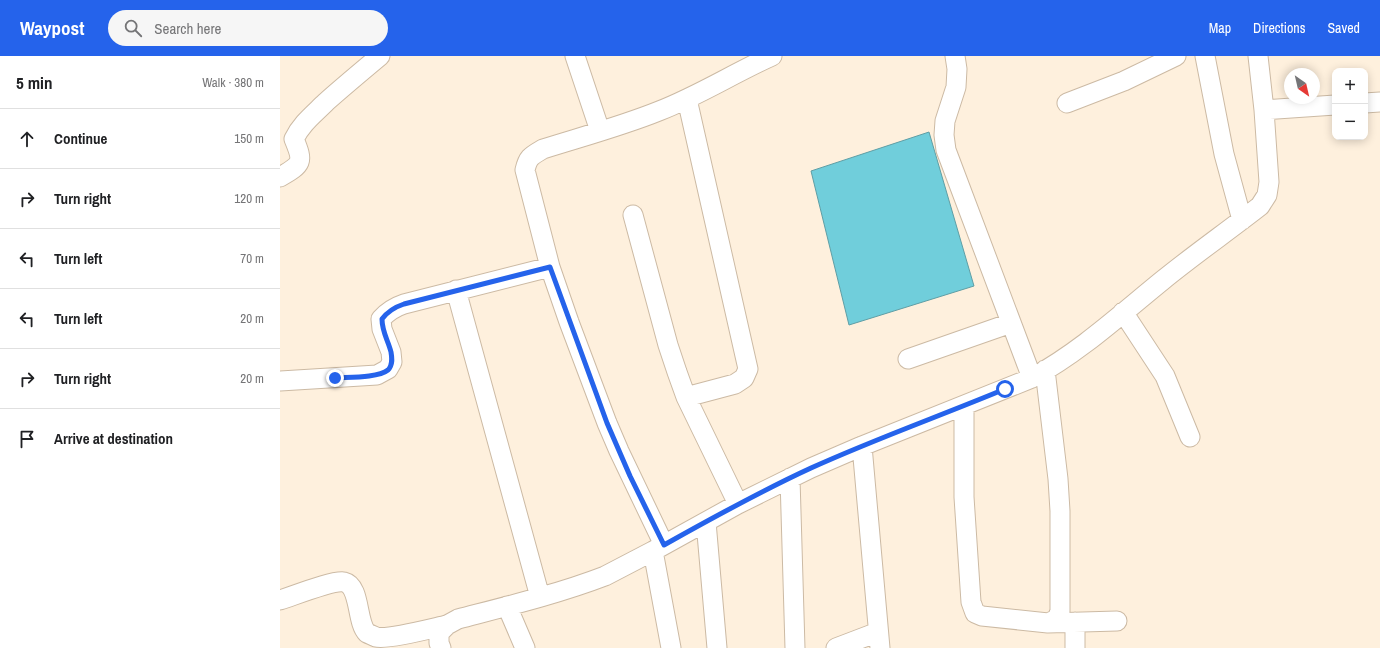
<!DOCTYPE html>
<meta charset="utf-8">
<style>
body{margin:0;font-family:"Archivo Narrow",sans-serif;background:#f6f6f6;color:#202124}
.controls{position:absolute;right:12px;top:12px;display:grid;overflow:hidden;border-radius:8px;box-shadow:0 2px 10px #0003}
.controls button{width:36px;height:36px;display:grid;place-items:center;padding:0;border:0;border-bottom:1px solid #e0e0e0;background:#fff;color:#202124;font:20px sans-serif}
.compass{position:absolute;left:1004px;top:12px;width:36px;height:36px;border-radius:50%;background:#fff;box-shadow:0 2px 10px #0003;rotate:146deg}
.stop{position:absolute;width:12px;height:12px;margin:-9px;border:3px solid #2563eb;border-radius:50%;background:#fff}
.stop.end{background:#2563eb;border-color:#fff;box-shadow:0 1px 4px #0008}
.list{margin:0;padding:0;list-style:none}
h2{display:flex;justify-content:space-between;align-items:center;height:52px;margin:0;padding:0 16px;font-size:17px}
h2 small{font-size:13px;font-weight:400;color:#757577}
.list li{display:grid;grid-template-columns:26px 1fr auto;gap:12px;align-items:center;box-sizing:border-box;height:60px;padding:0 16px;border-top:1px solid #e0e0e0}
.list b{display:block;font-size:15px;white-space:nowrap}
.list em{font-size:13px;font-style:normal;color:#757577}
.icon{flex:none;width:22px;height:22px;fill:none;stroke:currentColor;stroke-width:2;stroke-linecap:round;stroke-linejoin:round}
.map{position:relative;flex:none;width:1100px;height:592px;overflow:hidden}
header{display:flex;align-items:center;gap:24px;box-sizing:border-box;height:56px;padding:0 20px;background:#2563eb;color:#fff}
header strong{font-size:19px}
nav{display:flex;gap:22px;margin-inline-start:auto;font-size:14px}
.search{width:280px;height:36px;background:#f6f6f6;display:flex;align-items:center;gap:10px;box-sizing:border-box;padding:0 14px;border-radius:22px;color:#757577;font-size:15px}
main{display:flex}
aside{flex:1;background:#fff}
.map>svg:first-child{display:block}
</style>
<header>
<strong>Waypost</strong>
<div class="search"><svg class="icon" aria-label="search" viewBox="0 0 24 24"><circle cx="10" cy="10" r="6"/><path d="M15 15l6 6"/></svg>Search here</div>
<nav><a>Map</a><a>Directions</a><a>Saved</a></nav>
</header>
<main>
<aside>
<h2>5 min<small>Walk · 380 m</small></h2>
<ul class="list">
<li><svg class="icon" aria-label="ahead" viewBox="0 0 24 24"><path d="M12 20V5M6 11l6-6 6 6"/></svg><div><b>Continue</b></div><em>150 m</em></li>
<li><svg class="icon" aria-label="right" viewBox="0 0 24 24"><path d="M7 20v-9h11M14 6l5 5-5 5"/></svg><div><b>Turn right</b></div><em>120 m</em></li>
<li><svg class="icon" aria-label="left" viewBox="0 0 24 24"><path d="M17 20v-9H6M10 6l-5 5 5 5"/></svg><div><b>Turn left</b></div><em>70 m</em></li>
<li><svg class="icon" aria-label="left" viewBox="0 0 24 24"><path d="M17 20v-9H6M10 6l-5 5 5 5"/></svg><div><b>Turn left</b></div><em>20 m</em></li>
<li><svg class="icon" aria-label="right" viewBox="0 0 24 24"><path d="M7 20v-9h11M14 6l5 5-5 5"/></svg><div><b>Turn right</b></div><em>20 m</em></li>
<li><svg class="icon" aria-label="arrive" viewBox="0 0 24 24"><path d="M6 21V4h12l-3 4 3 4H6"/></svg><div><b>Arrive at destination</b></div></li>
</ul>
</aside>
<div class="map">
<svg width="1100" height="592" viewBox="0 0 1100 592">
<rect width="100%" height="100%" fill="#fef0dd"/>
<!-- water -->
<path fill="#70cedb" stroke="#5f9ea5" d="M 649,76 L 694,230 L 569,269 L 531,115 Z"/>
<g fill="none" stroke-linecap="round" stroke-linejoin="round">
<defs>
<path id="street" d="M 295,0 L 320,75
M 675,0 L 677,13 L 676,31 L 665,65 L 664,79 L 666,94 L 752,322
M 925,0 L 944,98 L 962,164
M 787,47 L 844,25 L 896,0
M 1085,47 L 1100,46
M 984,54 L 1055,49
M 0,121 C 22,108 24,107 14,83 C 21,68 34,58 46,46 C 64,30 82,15 100,0
M 353,159 L 388,289 L 397,316 L 406,341 L 458,448
M 176,234 L 260,541
M 843,256 L 885,320 L 910,381
M 628,303 L 731,267
M 0,325 L 97,319 L 108,313 L 112,306 L 111,296 L 102,273 L 101,263 C 108,255 115,251 124,248 L 270,211
M 406,341 L 455,328 L 464,322 L 468,313 L 407,43
M 684,350 L 684,441 L 691,546 L 695,557 L 702,560 L 768,567 L 777,563 L 780,555 L 780,455 L 778,423 L 765,314
M 582,390 L 600,592
M 510,422 L 515,592
M 426,466 L 437,592
M 384,489 L 339,395 L 327,367 L 289,266 L 270,211 L 245,114 C 248,101 251,100 263,93 C 301,81 342,70 379,55 C 418,40 454,17 492,0
M 373,495 L 391,592
M 0,544 C 13,540 53,524 64,526 C 81,530 76,566 87,577 C 89,578 94,580 96,581 C 107,584 153,572 167,569
M 227,550 L 245,592
M 795,566 L 795,592
M 768,567 L 837,565
M 161,592 L 159,587 L 159,577 L 167,569 L 178,563 C 228,550 278,538 325,520 L 373,495 L 458,448 L 531,412 L 582,390 L 752,322 C 800,296 841,258 883,224 C 915,198 948,175 980,150 L 987,139 L 989,126 L 984,54 L 978,0
M 556,592 L 598,576"/>
</defs>
<!-- street casing -->
<use href="#street" stroke="#ccbaa4" stroke-width="21"/>
<!-- street -->
<use href="#street" stroke="#fff" stroke-width="19"/>
</g>
<g fill="none" stroke-linecap="round" stroke-linejoin="round">
<!-- route -->
<path stroke="#2563eb" stroke-width="5" d="M 55,322 C 68,321 98,322 108,314 C 113,309 112,302 111,296 C 108,284 102,276 102,263 C 108,255 115,251 124,248 L 270,211 L 327,367 L 350,420 L 384,489 C 432,462 481,435 531,412 C 595,383 660,360 725,333"/>
</g>
</svg>
<div class="controls">
<button>+</button>
<button>−</button>
</div>
<svg class="compass" viewBox="-18 -18 36 36"><path d="M0-13l5 13h-10z" fill="#e53935"/><path d="M0 13l5-13h-10z" fill="#757577"/></svg>
<div class="stop" style="left:725px;top:333px"></div>
<div class="stop end" style="left:55px;top:322px"></div>
</div>
</main>
